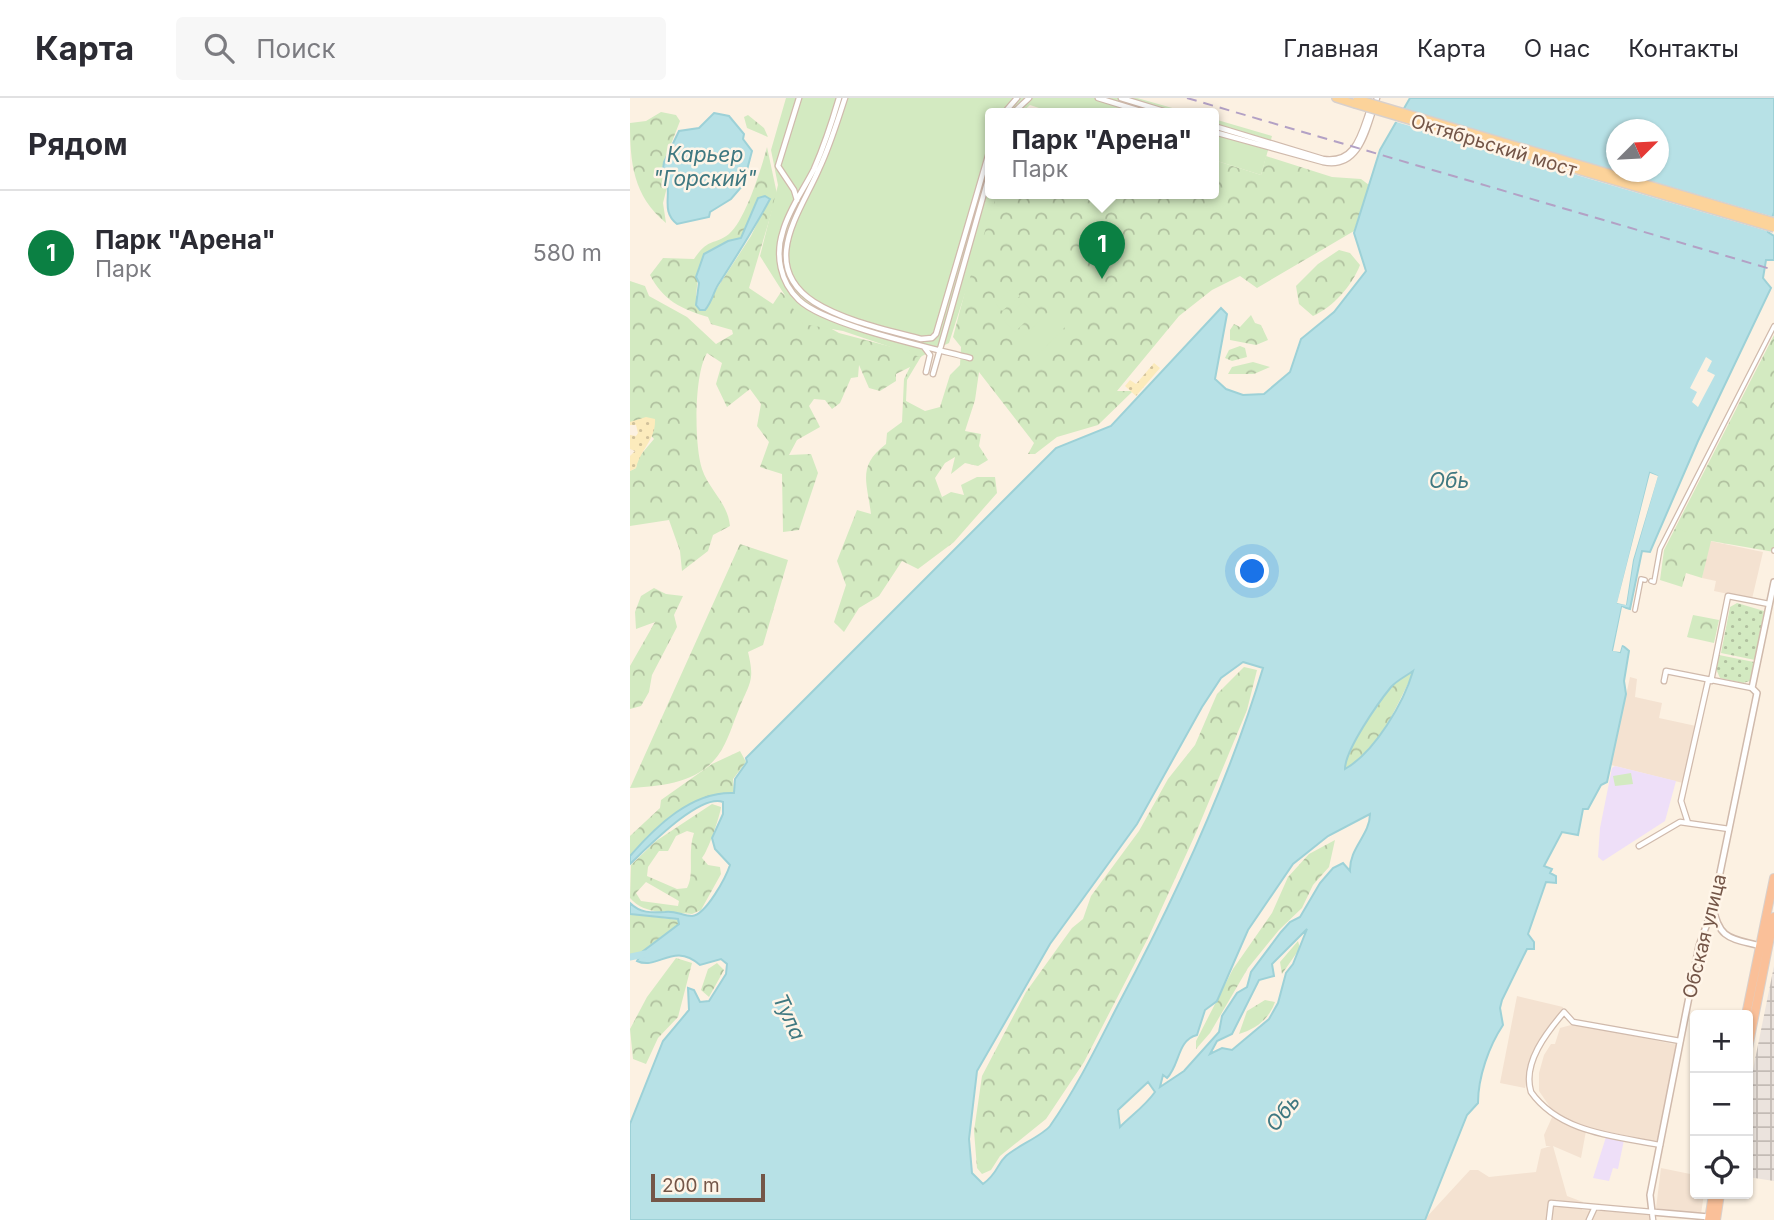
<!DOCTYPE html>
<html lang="ru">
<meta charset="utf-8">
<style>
body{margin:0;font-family:Inter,sans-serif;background:#f7f7f7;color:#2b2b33}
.controls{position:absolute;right:21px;bottom:21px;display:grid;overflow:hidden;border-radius:7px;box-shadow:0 2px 5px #0004}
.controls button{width:63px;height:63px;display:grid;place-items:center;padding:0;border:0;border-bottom:2px solid #e1e1e2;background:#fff;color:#2b2b33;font:35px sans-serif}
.compass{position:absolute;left:976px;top:21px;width:63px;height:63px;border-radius:50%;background:#fff;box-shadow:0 2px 5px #0004;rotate:66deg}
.scale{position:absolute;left:21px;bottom:18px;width:114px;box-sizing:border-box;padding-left:7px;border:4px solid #745648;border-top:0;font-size:19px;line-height:24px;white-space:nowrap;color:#745648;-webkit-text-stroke:5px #fff5e8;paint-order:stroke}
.you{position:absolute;left:623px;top:474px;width:24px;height:24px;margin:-18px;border:5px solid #fff;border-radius:50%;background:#1a73e8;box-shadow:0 0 0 10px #1a73e833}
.badge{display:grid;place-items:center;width:46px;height:46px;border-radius:50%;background:#0b8043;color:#fff;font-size:23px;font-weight:700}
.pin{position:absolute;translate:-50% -58px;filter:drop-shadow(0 2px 4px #0008)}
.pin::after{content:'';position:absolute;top:37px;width:24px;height:21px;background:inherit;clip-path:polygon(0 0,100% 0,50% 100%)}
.popup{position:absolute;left:355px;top:10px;width:234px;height:91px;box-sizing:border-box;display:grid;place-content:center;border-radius:7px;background:#fff;filter:drop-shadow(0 2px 5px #0005);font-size:23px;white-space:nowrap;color:#7c7c81}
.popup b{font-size:26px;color:#2b2b33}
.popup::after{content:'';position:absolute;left:50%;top:100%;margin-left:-14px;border:14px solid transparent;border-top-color:#fff}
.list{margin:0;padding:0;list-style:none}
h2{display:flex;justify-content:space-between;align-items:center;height:91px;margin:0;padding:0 28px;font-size:30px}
h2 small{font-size:23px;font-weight:400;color:#7c7c81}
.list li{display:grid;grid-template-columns:46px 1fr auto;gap:21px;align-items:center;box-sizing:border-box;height:126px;padding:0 28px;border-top:2px solid #e1e1e2}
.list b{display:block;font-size:26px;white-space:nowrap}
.list p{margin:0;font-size:23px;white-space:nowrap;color:#7c7c81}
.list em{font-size:23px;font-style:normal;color:#7c7c81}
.icon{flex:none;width:38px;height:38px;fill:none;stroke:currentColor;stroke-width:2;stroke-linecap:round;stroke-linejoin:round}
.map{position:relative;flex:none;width:1144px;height:1122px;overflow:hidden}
header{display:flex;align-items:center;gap:42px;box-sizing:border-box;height:98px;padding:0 35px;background:#fff;border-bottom:2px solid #e1e1e2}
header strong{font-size:33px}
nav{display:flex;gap:38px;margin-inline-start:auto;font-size:24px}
.search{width:490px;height:63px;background:#f7f7f7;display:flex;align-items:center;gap:18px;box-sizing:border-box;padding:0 24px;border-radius:7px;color:#7c7c81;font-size:26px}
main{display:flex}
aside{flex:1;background:#fff}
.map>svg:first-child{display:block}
</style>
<header>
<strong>Карта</strong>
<div class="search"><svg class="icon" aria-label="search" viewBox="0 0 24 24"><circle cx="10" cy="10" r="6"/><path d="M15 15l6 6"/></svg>Поиск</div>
<nav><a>Главная</a><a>Карта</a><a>О нас</a><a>Контакты</a></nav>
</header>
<main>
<aside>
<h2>Рядом<small></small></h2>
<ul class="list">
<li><span class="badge">1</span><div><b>Парк &quot;Арена&quot;</b><p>Парк</p></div><em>580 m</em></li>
</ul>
</aside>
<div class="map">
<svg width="1144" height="1122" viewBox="0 0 1144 1122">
<defs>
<pattern id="industrial-grid" width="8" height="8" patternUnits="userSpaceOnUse" patternTransform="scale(1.75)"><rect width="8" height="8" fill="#ebe3dd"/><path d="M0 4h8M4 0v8" fill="none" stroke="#c3bbb5"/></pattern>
<pattern id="grass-dots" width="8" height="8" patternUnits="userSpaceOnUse" patternTransform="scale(1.75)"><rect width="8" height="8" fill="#d3eac1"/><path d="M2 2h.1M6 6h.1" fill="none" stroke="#b0c09f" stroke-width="1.8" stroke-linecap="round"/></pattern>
<pattern id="forest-crowns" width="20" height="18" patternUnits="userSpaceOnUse" patternTransform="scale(1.75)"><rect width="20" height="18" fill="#d3eac1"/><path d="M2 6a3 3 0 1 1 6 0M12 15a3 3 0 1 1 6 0" fill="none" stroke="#b0c09f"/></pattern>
<pattern id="sand-dots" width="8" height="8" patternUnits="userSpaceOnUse" patternTransform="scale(1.75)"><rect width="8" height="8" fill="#fcebbc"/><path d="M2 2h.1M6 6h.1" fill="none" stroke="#d1c19b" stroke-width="1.8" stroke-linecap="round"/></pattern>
</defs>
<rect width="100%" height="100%" fill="#fcf1e2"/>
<!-- residential -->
<path fill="#f4e2d1" d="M 1080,443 L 1133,454 L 1122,501 L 1084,493 L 1086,483 L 1072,480 Z
M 1000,579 L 1007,581 L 1005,599 L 1032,605 L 1029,620 L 1066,628 L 1053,685 L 981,667 Z
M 887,898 L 933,909 L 931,917 L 908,943 L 895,990 L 870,985 Z
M 945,926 L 1048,947 L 1028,1044 L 949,1028 L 949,1032 L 956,1033 L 951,1060 L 923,1048 L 937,1098 L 953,1104 L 952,1112 L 1020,1115 L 1022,1122 L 794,1122 L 840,1072 L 848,1072 L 859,1079 L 906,1074 L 911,1051 L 921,1048 L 916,1048 L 914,1037 L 924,1015 L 909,993 L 909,975 L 914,957 L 921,946 L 925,946 L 930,930 Z
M 1031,1070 L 1065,1077 L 1065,1096 L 1074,1096 L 1071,1116 L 1026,1110 Z"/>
<!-- industrial -->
<path fill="url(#industrial-grid)" d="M 1144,868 L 1144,1083 L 1118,1079 L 1118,996 Z"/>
<!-- education -->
<path fill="#eedff8" d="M 985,668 L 1046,683 L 1035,723 L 973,763 L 968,759 L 970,730 L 982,670 Z
M 976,1039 L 994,1042 L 988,1071 L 983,1070 L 979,1083 L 963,1080 Z"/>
<!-- grass -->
<path fill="url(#grass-dots)" d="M 1107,505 L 1134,513 L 1125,562 L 1091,555 L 1100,509 Z
M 1089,557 L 1124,564 L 1120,583 L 1113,585 L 1090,580 L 1086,571 Z"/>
<!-- forest -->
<path fill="url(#forest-crowns)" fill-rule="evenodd" d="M 31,14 L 46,17 L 50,23 L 31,72 L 37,89 L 33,105 L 36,125 C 3,98 0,64 0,25 L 16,23 Z
M 118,17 L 134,30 L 138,39 L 117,30 L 114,19 Z
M 137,49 L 147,96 L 119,190 L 143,206 L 151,194 L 176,217 L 209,235 L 292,257 L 277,282 L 276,303 L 295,313 L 310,309 L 320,277 L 330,267 L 331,249 L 323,239 L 361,95 L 584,95 L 584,62 L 631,77 L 636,58 L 702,79 L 731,81 L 739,87 L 724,133 L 627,190 L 610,178 L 582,192 L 549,218 L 487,293 L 503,293 L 468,327 L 427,339 L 405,356 L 398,356 L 404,345 L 349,274 L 345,302 L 335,333 L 351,336 L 349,348 L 358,362 L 348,368 L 335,365 L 321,376 L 325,359 L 315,365 L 305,380 L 312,399 L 321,394 L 334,397 L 331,387 L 347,379 L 365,379 L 367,395 L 324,444 L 288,471 L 272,463 L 249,498 L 229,510 L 214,534 L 204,524 L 216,487 L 207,463 L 227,412 L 241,416 C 237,384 227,368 256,346 L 257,335 L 272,324 L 274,281 L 280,269 L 266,276 L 266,283 L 250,293 L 239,290 L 229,267 L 228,279 L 221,280 L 210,305 L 202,311 L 195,302 L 184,301 L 179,308 L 190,329 L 167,342 L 159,357 L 181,356 L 188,375 L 169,432 L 153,434 L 152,376 L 130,369 L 139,344 L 127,328 L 131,306 L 120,291 L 97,309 L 86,286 L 92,265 L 77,255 C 64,276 64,346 72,371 C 79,392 98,405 100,428 L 83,437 L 78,453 L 52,473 L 50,453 L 39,422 L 0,428 L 0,373 L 6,370 L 8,360 L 24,341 L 9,323 L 0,324 L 0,183 L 15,188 L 19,198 L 57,219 L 86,246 L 103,236 L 102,232 L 81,226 L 78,219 C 51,211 33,202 20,177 L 33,160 L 64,161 C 79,139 83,148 99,136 C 115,123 132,69 137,49 ZM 139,101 L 121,138 L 84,195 L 66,198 L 69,169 L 98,143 L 111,140 L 125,107 Z
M 709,152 L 720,155 L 730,167 C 722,188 703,209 683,218 L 669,206 L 666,188 L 688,166 Z
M 621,217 L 625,225 L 631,227 L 638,242 L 626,247 L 600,242 L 600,232 L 604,226 L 610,229 Z
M 1144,237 L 1144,454 L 1081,443 L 1072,480 L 1056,475 L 1052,489 L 1030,482 L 1034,452 Z
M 610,248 L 615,250 L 617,259 L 602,263 L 595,260 L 599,252 Z
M 623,264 L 640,269 L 624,276 L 598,276 L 602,269 Z
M 110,446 L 158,462 L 133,547 L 118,554 C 125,583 120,584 109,611 C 103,625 98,643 89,656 C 69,685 32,688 0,690 Z
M 24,490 L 36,496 L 53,498 L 44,517 L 47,529 L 22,577 L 19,594 L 11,608 L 0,611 L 0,568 L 25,524 L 6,531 L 5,514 L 11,498 Z
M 1063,517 L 1089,522 L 1084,545 L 1057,539 Z
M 614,569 L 627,572 L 617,612 L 565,737 L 519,838 L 454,964 L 416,1021 L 370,1058 L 361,1072 L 352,1076 L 347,1070 L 344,1033 L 352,978 L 396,894 L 442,830 L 453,821 L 461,798 L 509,733 L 538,681 L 565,647 L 587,596 Z
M 785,572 C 766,607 752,650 715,671 C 715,654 749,602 761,588 C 767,582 777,577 785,572 Z
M 110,653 L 116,664 L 103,681 L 104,696 C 71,693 21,734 0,758 L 0,738 L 30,710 L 31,702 L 82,666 Z
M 82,706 L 91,709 C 90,718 78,753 72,760 L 78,767 L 90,769 L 91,776 L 71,812 L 62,816 C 41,813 15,818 0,800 L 1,767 L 26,743 ZM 57,733 L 64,735 C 57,756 65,775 57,790 L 47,791 L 17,778 L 18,769 L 29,753 L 38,753 L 46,738 ZM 16,784 L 49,803 L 48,808 L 11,803 L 6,795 Z
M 705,742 L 699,769 L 683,787 L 672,810 L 649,832 L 618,870 L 580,935 L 566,951 L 566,943 L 603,871 L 642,815 L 658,779 L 679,756 Z
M 0,816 L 48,822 L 49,826 L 9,859 L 0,859 Z
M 668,843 L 670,850 L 652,876 L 650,864 Z
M 46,860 L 62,865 L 48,919 L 28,940 L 16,966 L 3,961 L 0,931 L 17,899 Z
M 87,865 L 94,872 L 79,899 L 71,892 L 78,871 Z
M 635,902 L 645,904 C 639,921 626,931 609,936 L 617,913 Z"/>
<!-- sand -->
<path fill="url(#sand-dots)" d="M 524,265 L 530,270 L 506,298 L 495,288 L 500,282 L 506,286 Z
M 16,319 L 25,321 C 26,342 11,350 6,370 L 0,373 L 0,358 L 5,353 L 0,351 L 0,337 L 6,338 L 8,335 L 6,327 L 0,327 L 0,324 Z"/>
<!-- pitch -->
<path fill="#d3eac1" d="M 156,0 L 507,0 L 560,15 L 424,15 L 400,7 L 391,15 L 360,15 L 360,95 L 366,95 L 365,102 L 319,245 L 290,259 L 213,233 L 173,226 L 130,158 L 148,87 L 141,52 Z
M 584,21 L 642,38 L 631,77 L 584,62 Z
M 383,190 L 390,198 L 372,213 L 365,205 Z
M 393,204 L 404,215 L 385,234 L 374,223 Z
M 420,212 L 436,228 L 403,262 L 387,246 Z
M 1047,430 L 1056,434 L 1046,454 L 1037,449 Z
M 1001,675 L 1003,686 L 985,688 L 983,678 Z"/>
<!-- water -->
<path fill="#b7e1e6" stroke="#9dd1d7" stroke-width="2" fill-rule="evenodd" d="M 780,0 L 1144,0 L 1144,114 L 1138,134 L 1144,138 L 1144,162 L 1136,162 L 1133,180 L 1141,190 L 1068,343 L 1020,454 L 1012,453 L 1000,511 L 992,509 L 983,552 L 990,554 L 992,547 L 999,553 L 994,583 L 996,596 L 977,684 L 971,687 L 958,711 L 953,711 L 948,737 L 932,734 L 914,768 L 922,771 L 920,775 L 926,778 L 926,785 L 916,784 L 898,836 L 904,844 L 904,851 L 897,851 L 872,902 L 870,910 L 873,927 C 859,948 848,979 848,1005 L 837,1017 L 795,1122 L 0,1122 L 0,1026 L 33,943 L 59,912 L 58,890 L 64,892 L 70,904 L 79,903 L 96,876 L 97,866 L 91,861 L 70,867 C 43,843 28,873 7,863 L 12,854 L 49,826 L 48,821 L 0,816 L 0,805 C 10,815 21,815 35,814 C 44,812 53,818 62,818 C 76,817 96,779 100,767 L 85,751 L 82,740 L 93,716 L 93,704 C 70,695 17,750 0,766 L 0,758 C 26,728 62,693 104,695 L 105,681 L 117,664 L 116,660 L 426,350 L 481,328 L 591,210 L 597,216 L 585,281 L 596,291 L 613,297 L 634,296 L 660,274 L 671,241 L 704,214 L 736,173 L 724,135 L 750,52 ZM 986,32 L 1028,32 L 1028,74 L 986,74 ZM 1020,375 L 1027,378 L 1003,462 L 996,506 L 988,505 ZM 613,564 L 633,570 C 598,686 545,800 488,907 C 467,948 446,991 420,1028 C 412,1038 387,1048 376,1058 C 366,1067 369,1074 353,1086 L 342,1075 L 339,1041 L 347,973 L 420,846 L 507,726 L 572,609 L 591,580 ZM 783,573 C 774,604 745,654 715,671 C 715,652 748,605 761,589 C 766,583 776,578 783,573 ZM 740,716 C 740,737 719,750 720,773 L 713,765 L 703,770 L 690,785 L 670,819 L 660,824 L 651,834 L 621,874 L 617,889 L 607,895 L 592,918 L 589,934 L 554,973 L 530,989 L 533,977 L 537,980 C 550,967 547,942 567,937 L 575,912 L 587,903 L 618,832 L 663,766 L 698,738 ZM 677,831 L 663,866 L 656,875 L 648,905 L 639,921 L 602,952 L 592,950 L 580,956 L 587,943 L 602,936 L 629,882 L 644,878 L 642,866 ZM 518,984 L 525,994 C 515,1008 502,1017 490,1029 L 488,1012 Z
M 84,15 L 99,18 L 114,36 L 113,41 L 122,53 L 113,87 L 101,101 L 80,114 L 79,119 L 47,126 C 28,111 46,92 32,77 L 34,64 L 49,33 L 69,30 Z
M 135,98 L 140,101 C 124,131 106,159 88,187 C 83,195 82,204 75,212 L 70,212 L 66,207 L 69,185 L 66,179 L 74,156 L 98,143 L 111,140 L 128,100 Z"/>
<!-- pier -->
<path fill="#fcf1e2" d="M 771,10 L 1144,119 L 1144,135 L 763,23 Z
M 1076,259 L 1082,263 L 1077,273 L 1085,277 L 1068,309 L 1062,304 L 1067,294 L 1060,290 Z
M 1020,375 L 1028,378 L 1003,462 L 996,507 L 987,505 Z
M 992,509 L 1002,514 L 994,513 L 987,550 L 991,543 L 996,548 L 992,547 L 990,554 L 983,553 Z"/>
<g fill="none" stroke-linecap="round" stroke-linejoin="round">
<!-- river -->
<path stroke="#b7e1e6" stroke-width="7" d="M 0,859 L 15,856"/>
<defs>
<path id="pedestrian" d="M 1144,453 L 1144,452
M 1021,483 L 1024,484 L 1030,451 L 1144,228
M 1005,512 L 1011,481 L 1015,482"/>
<path id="minor" d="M 209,0 C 202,24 194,48 184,71 C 174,91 159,111 153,133 C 145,157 150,184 169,202 C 195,227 302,250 340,260
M 215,0 C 207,24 200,48 189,71 C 170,115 128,167 184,204 C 214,223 257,232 291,241 L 302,240 L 306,236 L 360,51
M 468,0 L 517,15
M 491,0 L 540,15
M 374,15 L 387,0
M 383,15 L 399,0
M 584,28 L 693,61 C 726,66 731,36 740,11
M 584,34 L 693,64 C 731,72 737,28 747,0
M 167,102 L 164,92 L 148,68 L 169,0
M 294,249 L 300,257 L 296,274
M 303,276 L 360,74
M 1034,583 L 1036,573 L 1122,590
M 1081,583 L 1098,498 L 1139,506
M 1058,725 L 1051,703 L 1078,583
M 1009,748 L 1050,724 L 1099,731
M 1030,1047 C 985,1038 930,1035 901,994 C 892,965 917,934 934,914 L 943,924 L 1050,943
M 919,1122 L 921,1105 L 1022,1114 L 1023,1122
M 959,1122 L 964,1111"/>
<path id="tertiary" d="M 1083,809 C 1089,842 1101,840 1130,848
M 1079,1119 L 1022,1114 L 1020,1097 L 1069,848 L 1083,809 L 1127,595 L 1122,590 L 1144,484"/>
<path id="primary" d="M 706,0 L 725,6"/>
<path id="trunk" d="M 1116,917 L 1144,780
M 1118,950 L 1144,819
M 1079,1122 L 1083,1096
M 1086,1122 L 1090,1096"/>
</defs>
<!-- pedestrian casing -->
<use href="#pedestrian" stroke="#d0baac" stroke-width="6"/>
<!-- minor casing -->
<use href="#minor" stroke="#d0baac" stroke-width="7"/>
<!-- tertiary casing -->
<use href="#tertiary" stroke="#d0baac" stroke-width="8"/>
<!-- primary casing -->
<use href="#primary" stroke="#d8d0cc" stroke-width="10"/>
<!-- trunk casing -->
<use href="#trunk" stroke="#d8d0cc" stroke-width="10"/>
<!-- pedestrian -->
<use href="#pedestrian" stroke="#fff" stroke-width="3.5"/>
<!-- minor -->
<use href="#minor" stroke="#fff" stroke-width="4.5"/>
<!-- tertiary -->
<use href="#tertiary" stroke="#fff" stroke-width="5"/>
<!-- primary -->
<use href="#primary" stroke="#fcd39a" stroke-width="7"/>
<!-- trunk -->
<use href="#trunk" stroke="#fac099" stroke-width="8"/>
<!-- rail -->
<path stroke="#b3a1c5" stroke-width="2" stroke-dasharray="10 7" stroke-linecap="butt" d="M 557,0 L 1144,172"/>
<defs>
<path id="primary-bridge" d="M 727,1 L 1144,124
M 725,6 L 1144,130"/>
</defs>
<!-- primary-bridge casing -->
<use href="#primary-bridge" stroke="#d8d0cc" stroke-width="10" stroke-linecap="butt"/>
<!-- primary-bridge -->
<use href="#primary-bridge" stroke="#fcd39a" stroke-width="7"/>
</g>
<g text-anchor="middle" stroke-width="5" stroke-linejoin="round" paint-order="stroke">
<!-- street labels -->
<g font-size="19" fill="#745648" stroke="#fff5e8">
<text transform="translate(864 47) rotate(17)" y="7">Октябрьский мост</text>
<text transform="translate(1074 838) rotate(-76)" y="7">Обская улица</text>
</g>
<!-- water labels -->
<g font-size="21" font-style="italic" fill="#3f7881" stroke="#fff5e8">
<text x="75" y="64">Карьер<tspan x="75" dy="24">"Горский"</tspan></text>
<text x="819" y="390">Обь</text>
<text transform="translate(159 919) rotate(65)" y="7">Тула</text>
<text transform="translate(653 1015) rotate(-50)" y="7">Обь</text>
</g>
</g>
</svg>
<div class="controls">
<button>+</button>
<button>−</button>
<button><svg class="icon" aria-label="locate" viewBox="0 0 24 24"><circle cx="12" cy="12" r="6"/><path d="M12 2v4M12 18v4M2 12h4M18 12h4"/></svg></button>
</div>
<svg class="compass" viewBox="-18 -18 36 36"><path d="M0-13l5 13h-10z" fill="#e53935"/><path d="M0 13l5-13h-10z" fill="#7c7c81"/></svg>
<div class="scale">200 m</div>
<div class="you"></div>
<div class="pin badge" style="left:472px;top:181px">1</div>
<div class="popup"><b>Парк &quot;Арена&quot;</b>Парк</div>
</div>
</main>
